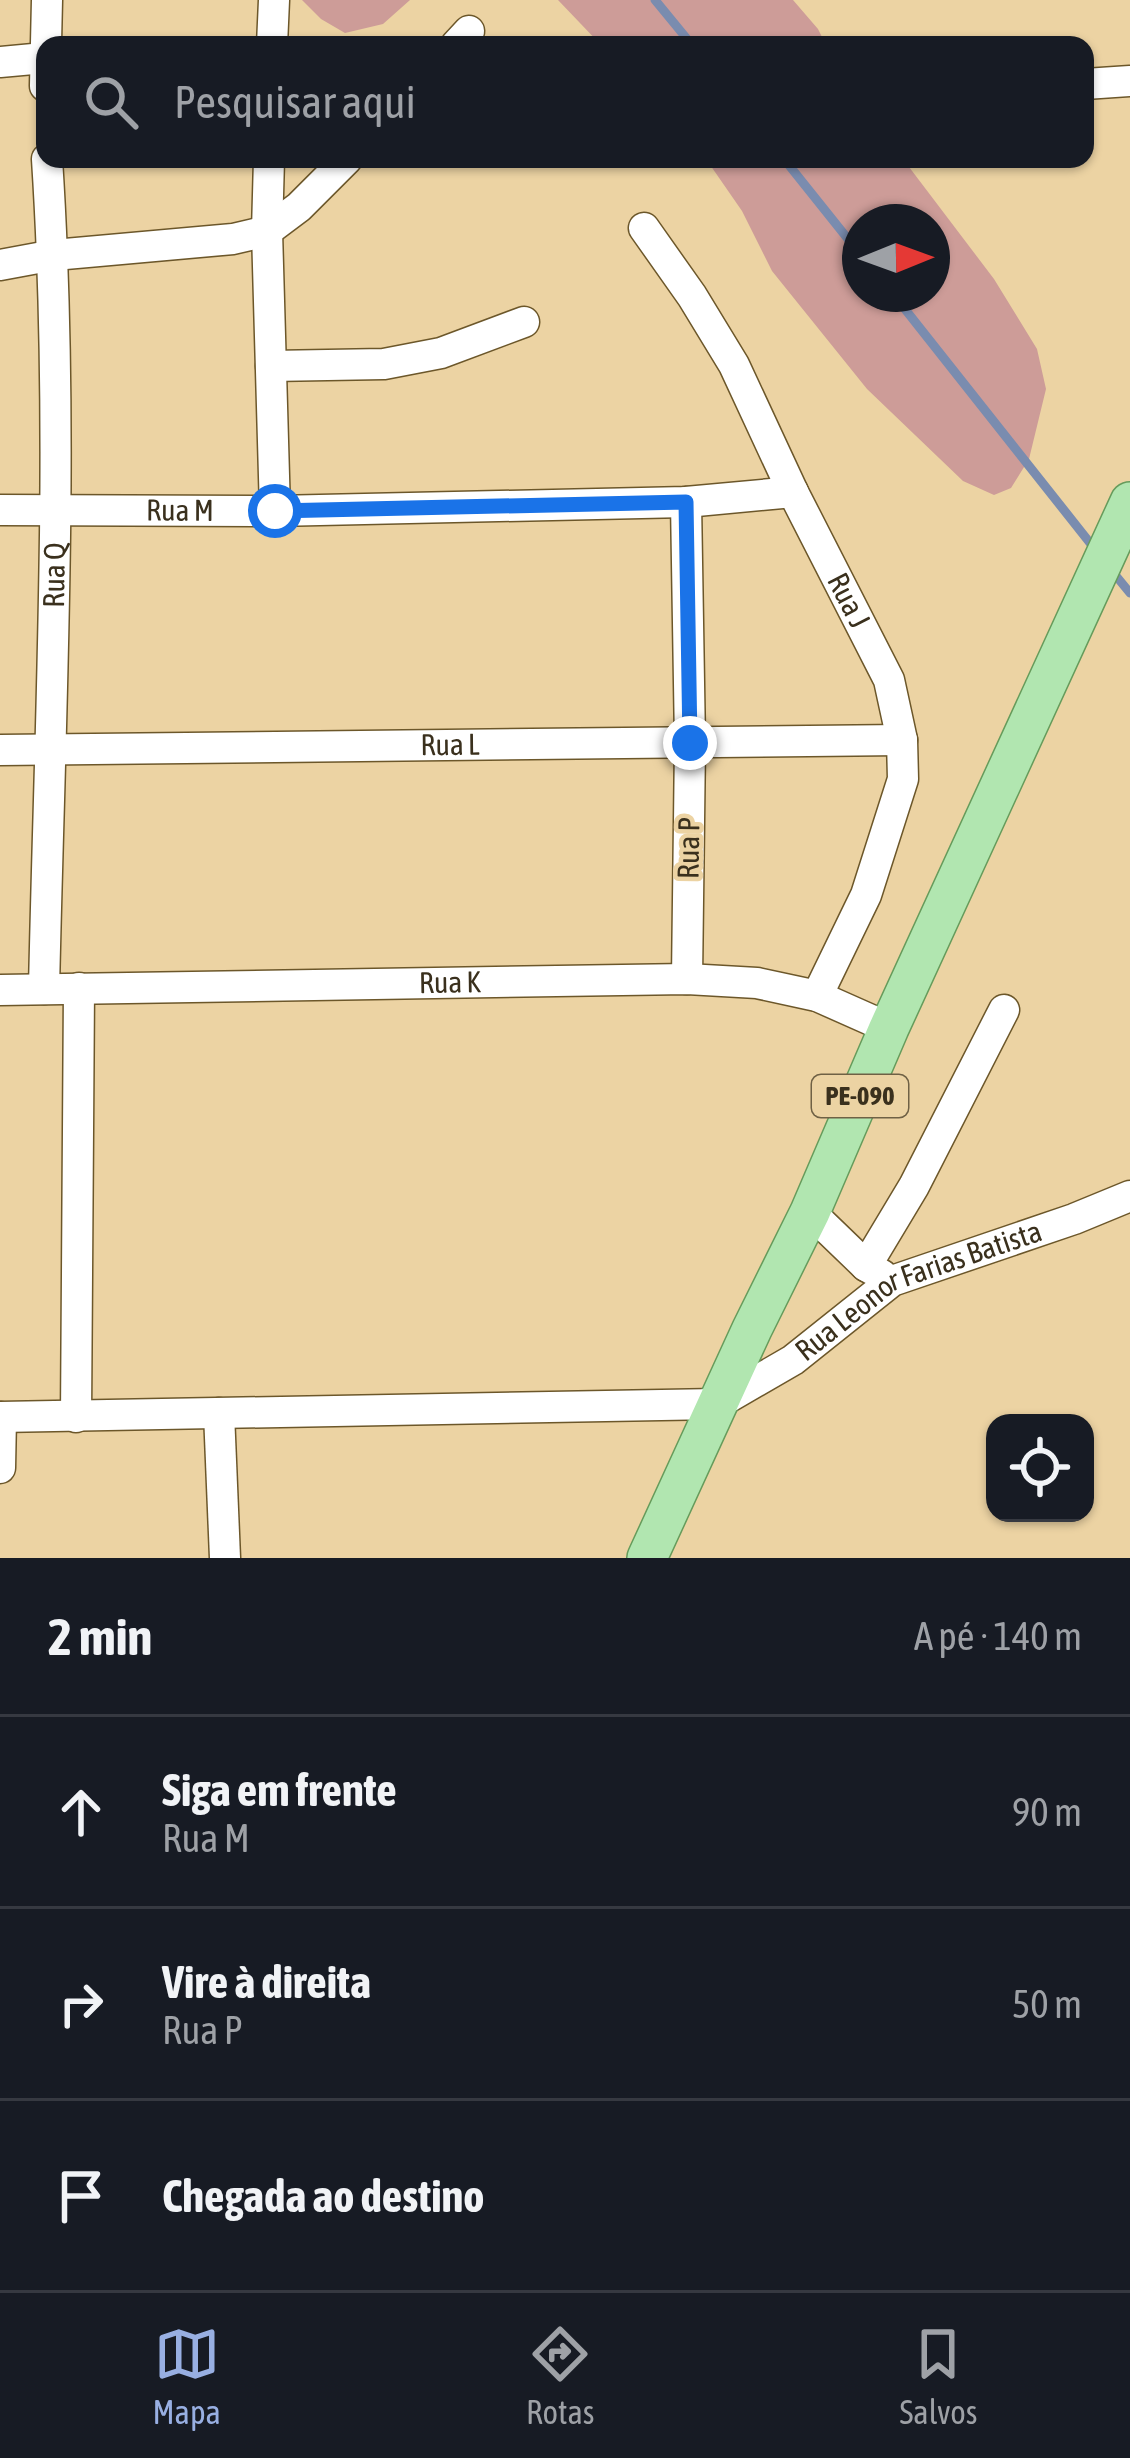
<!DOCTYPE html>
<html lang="pt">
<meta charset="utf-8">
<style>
body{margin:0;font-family:"Asap Condensed",sans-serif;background:#242831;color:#f1f3f6}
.controls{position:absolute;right:36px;bottom:36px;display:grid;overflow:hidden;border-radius:24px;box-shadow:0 3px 9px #0004}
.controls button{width:108px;height:108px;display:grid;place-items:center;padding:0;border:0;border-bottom:3px solid #363941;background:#171b24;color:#f1f3f6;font:60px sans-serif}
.compass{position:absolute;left:842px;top:204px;width:108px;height:108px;border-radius:50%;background:#171b24;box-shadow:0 3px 9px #0004;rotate:89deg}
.stop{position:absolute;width:36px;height:36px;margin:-27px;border:9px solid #1a73e8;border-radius:50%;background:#fff}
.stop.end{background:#1a73e8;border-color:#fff;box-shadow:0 3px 12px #0008}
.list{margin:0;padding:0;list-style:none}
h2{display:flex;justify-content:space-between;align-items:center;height:156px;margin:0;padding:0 48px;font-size:51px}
h2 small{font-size:39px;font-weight:400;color:#9ea1a6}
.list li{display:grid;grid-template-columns:78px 1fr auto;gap:36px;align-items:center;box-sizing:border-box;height:192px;padding:0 48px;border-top:3px solid #363941}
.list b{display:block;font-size:45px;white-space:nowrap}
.list p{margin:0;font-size:39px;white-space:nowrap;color:#9ea1a6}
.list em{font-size:39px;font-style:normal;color:#9ea1a6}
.icon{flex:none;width:66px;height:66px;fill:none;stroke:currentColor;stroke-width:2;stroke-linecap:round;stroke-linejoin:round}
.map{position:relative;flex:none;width:1130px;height:1558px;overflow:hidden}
.search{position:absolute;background:#171b24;box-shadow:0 3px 9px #0004;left:36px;right:36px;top:36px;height:132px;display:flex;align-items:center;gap:30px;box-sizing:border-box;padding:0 42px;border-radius:24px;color:#9ea1a6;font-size:45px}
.sheet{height:732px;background:#171b24}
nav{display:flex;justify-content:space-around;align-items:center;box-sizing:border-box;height:168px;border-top:3px solid #363941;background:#171b24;font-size:33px;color:#9ea1a6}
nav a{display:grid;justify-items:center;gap:6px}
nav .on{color:#98afe2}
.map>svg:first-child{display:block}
</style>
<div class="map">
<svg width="1130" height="1558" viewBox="0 0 1130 1558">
<rect width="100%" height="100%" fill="#ecd3a3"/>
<!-- green -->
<path fill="#cd9c98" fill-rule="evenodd" d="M 302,0 L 410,0 L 383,24 L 345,33 L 321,19 Z
M 558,0 L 793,0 L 818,29 L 826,45 L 601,45 Z
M 706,159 L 903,159 L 994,279 L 1037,349 L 1046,389 L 1029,459 L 1011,488 L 994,495 L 963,481 L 867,389 L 772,271 L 742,211 ZM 932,222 L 932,294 L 860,294 L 860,222 Z"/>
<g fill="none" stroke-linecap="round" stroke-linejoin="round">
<!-- stream -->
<path stroke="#7a8caf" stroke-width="9" d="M 655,0 L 692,45
M 784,159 L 860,254
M 893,294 L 1094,548
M 1112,571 L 1130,593"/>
<defs>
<g id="minor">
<path d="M 272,45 L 274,0"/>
<path d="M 456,45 L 469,31"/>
<path d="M 0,62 L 44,58"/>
<path d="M 1085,84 L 1130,81"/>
<path d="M 45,86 L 47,0"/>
<path d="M 269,159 L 267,231 L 275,511"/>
<path id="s1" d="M 644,228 L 692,296 L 734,365 L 793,492 L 889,680 L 902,740 L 903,779 L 866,895 L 817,996"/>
<path d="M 0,265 L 54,255 L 233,239 L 267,231 L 299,207 L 347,159"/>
<path d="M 271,366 L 384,364 L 441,353 L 524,322"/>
<path d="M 686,502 L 690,743 L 687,979"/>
<path id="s2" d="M 0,510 L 275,511 L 686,502 L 793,492"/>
<path id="s3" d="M 0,750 L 902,740"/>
<path id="s4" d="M 44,989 C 50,713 65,435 47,159"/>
<path id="s5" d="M 0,990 L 687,979 L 757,983 L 817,996 L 889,1028"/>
<path d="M 810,1212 L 866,1266 L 882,1275"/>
<path d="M 866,1266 L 914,1186 L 1004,1010"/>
<path d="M 219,1413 L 225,1558"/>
<path id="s6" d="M 0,1417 L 717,1404 L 793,1360 L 892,1281 L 1074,1219 L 1130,1196"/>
<path d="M 76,1417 L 79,988"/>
<path d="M 0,1468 L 1,1417"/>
</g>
<path id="major" d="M 647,1558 L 752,1329 L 810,1212 L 889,1028 L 1130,502"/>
</defs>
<!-- minor casing -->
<use href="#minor" stroke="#6c572a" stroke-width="33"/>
<!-- major casing -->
<use href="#major" stroke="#669b5b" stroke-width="42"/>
<!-- minor -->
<use href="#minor" stroke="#fff" stroke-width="30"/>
<!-- major -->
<use href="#major" stroke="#b1e6b0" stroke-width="39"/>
</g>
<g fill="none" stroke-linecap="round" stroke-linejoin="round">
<!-- route -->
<path stroke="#1a73e8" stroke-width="15" d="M 275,511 L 686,502 L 690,743"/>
</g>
<g text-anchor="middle" stroke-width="9" stroke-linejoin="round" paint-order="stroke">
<!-- shield labels -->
<rect fill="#ecd3a3" stroke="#6f6145" stroke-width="3" x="812" y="1075" width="96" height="42" rx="9"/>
<g font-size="27" font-weight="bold" fill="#3a301d">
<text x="860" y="1105">PE-090</text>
</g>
<!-- street labels -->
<g font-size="30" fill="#3a301d" stroke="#ecd3a3">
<text dy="10" stroke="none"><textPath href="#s2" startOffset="180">Rua M</textPath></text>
<text dy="10" stroke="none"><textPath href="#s4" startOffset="414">Rua Q</textPath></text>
<text dy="10" stroke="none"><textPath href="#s1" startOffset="426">Rua J</textPath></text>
<text dy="10" stroke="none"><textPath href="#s3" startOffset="450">Rua L</textPath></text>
<text transform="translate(689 848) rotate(-89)" y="10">Rua P</text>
<text dy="10" stroke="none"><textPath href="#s5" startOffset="450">Rua K</textPath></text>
<text dy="10" stroke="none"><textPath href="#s6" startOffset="951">Rua Leonor Farias Batista</textPath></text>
</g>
</g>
</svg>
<div class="controls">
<button><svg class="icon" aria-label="locate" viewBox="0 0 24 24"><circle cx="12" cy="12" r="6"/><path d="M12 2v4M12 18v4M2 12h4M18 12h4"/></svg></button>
</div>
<svg class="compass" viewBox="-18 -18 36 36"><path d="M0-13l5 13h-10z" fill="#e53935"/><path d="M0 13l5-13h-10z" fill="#9ea1a6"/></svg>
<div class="stop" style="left:275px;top:511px"></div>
<div class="stop end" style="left:690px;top:743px"></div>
<div class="search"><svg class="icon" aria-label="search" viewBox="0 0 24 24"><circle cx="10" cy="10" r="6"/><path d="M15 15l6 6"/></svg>Pesquisar aqui</div>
</div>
<section class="sheet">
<h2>2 min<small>A pé · 140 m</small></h2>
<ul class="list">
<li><svg class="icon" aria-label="ahead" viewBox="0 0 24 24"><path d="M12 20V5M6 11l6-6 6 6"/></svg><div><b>Siga em frente</b><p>Rua M</p></div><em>90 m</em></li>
<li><svg class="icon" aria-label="right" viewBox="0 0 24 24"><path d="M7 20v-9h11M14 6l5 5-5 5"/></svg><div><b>Vire à direita</b><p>Rua P</p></div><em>50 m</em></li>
<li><svg class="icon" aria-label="arrive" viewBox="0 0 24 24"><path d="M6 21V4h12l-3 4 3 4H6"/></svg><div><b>Chegada ao destino</b></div></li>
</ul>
</section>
<nav>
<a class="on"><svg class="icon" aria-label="map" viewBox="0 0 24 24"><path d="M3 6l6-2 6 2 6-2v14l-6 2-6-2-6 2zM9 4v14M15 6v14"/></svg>Mapa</a>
<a><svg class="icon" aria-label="directions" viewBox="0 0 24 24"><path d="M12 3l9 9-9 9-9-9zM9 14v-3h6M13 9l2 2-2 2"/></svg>Rotas</a>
<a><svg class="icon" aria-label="saved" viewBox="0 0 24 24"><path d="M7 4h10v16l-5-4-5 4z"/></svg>Salvos</a>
</nav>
